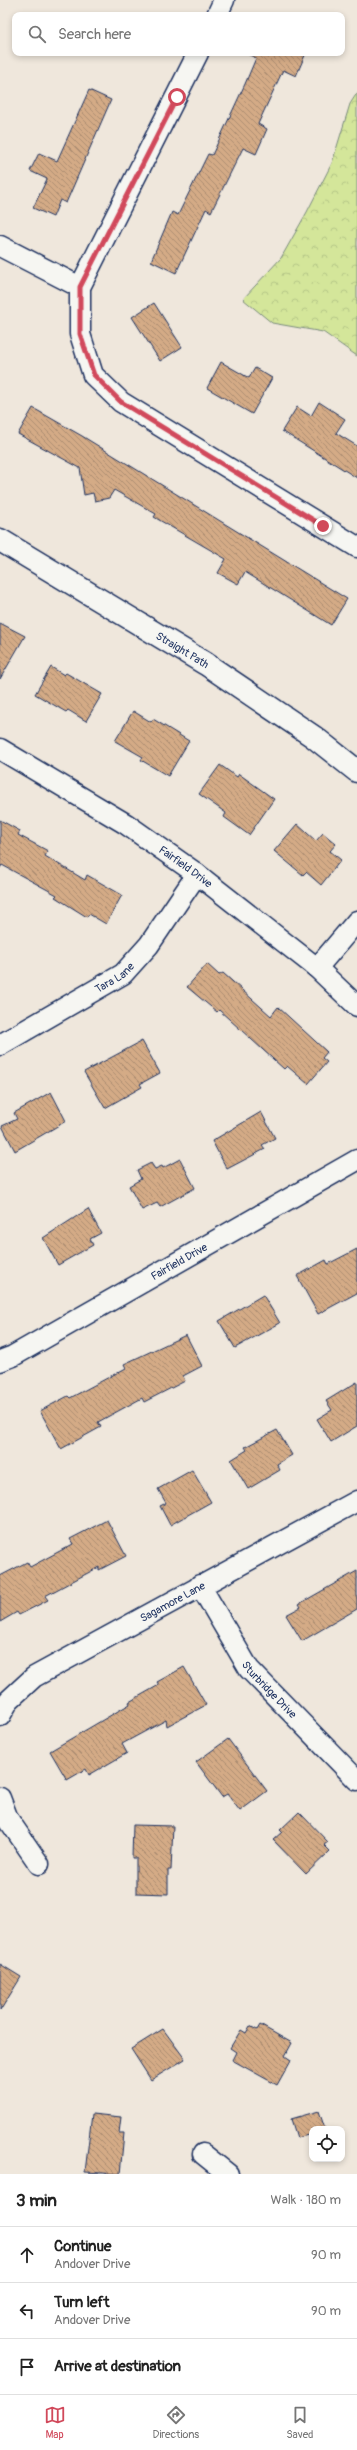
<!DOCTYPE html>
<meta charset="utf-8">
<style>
body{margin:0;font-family:Pangolin,sans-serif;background:#f2f2f2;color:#222}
.controls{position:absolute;right:12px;bottom:12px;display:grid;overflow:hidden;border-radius:8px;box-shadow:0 2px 6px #0003}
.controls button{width:36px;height:36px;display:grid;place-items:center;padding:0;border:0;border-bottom:1px solid #e0e0e0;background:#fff;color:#222;font:20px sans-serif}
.stop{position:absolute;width:12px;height:12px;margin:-9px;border:3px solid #d1495b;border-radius:50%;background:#fff}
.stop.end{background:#d1495b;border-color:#fff;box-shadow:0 1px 4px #0008}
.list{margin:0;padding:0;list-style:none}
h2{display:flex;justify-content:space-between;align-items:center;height:52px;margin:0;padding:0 16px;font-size:17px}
h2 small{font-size:13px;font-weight:400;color:#767676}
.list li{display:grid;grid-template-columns:26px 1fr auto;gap:12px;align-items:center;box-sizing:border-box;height:56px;padding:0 16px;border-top:1px solid #e0e0e0}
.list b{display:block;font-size:15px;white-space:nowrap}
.list p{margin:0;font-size:13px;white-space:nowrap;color:#767676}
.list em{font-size:13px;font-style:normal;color:#767676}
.icon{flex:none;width:22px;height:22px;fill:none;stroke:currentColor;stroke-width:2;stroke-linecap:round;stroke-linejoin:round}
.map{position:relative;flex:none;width:357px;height:2174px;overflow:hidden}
.search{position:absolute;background:#fff;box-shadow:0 2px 6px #0003;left:12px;right:12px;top:12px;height:44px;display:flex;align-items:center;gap:10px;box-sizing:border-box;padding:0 14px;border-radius:8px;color:#767676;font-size:15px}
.sheet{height:220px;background:#fff}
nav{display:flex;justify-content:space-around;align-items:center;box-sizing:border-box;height:56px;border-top:1px solid #e0e0e0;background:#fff;font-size:11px;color:#767676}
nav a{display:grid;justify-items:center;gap:2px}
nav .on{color:#d1495b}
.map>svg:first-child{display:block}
</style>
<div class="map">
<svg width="357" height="2174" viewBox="0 0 357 2174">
<defs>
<pattern id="forest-crowns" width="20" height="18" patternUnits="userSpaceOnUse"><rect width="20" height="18" fill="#d4e69a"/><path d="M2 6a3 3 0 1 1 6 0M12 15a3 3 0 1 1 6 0" fill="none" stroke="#b5c687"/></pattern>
<pattern id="building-back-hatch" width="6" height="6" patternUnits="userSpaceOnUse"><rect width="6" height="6" fill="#d4ab86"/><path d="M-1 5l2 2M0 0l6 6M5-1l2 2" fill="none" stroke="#ab8c71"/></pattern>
</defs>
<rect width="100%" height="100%" fill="#efe7dc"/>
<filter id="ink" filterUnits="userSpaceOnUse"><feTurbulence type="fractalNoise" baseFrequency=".025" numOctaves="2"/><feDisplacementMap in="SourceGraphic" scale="8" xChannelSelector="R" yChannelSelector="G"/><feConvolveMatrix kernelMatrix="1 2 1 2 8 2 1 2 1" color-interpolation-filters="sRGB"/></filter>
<g filter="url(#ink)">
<!-- forest -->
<path fill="url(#forest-crowns)" stroke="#788a7c" d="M 357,93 L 357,356 L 323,332 L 272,323 L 243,299 L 281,258 L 307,212 L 332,163 L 350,104 Z"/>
<!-- building -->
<path fill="url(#building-back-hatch)" stroke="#1b2f5e" d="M 245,53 L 306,53 L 296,76 L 283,70 L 258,124 L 267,129 L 256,154 L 243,148 L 211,212 L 206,209 L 176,273 L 151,261 L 172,212 L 178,215 L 208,154 L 212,155 L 245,84 L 256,58 Z
M 89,90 L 111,100 L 66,203 L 60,200 L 53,217 L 33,208 L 47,179 L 30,171 L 39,153 L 57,161 Z
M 154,303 L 182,347 L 160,361 L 132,317 Z
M 221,362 L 249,378 L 255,368 L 272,378 L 252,414 L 207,388 Z
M 319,402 L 345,419 L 336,433 L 357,446 L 357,478 L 282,431 L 297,407 L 311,416 Z
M 33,408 L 82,436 L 347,599 L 331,625 L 245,572 L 238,584 L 218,573 L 226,559 L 154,517 L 156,514 L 114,490 L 109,498 L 95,501 L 93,493 L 84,495 L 80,468 L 18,434 Z
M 0,623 L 25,636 L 0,679 Z
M 51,667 L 64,675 L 66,673 L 102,694 L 86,721 L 68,710 L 66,712 L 35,694 Z
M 133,711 L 151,722 L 153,719 L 189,741 L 168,776 L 141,760 L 143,757 L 115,741 Z
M 220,765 L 237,777 L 239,774 L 274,799 L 249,835 L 224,817 L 226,813 L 199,794 Z
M 0,820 L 20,831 L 18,835 L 48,851 L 45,856 L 85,880 L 87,875 L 122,895 L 106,924 L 89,914 L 87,917 L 55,897 L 57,895 L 2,865 L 0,868 Z
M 297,824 L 316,841 L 323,833 L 336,844 L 330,851 L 341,860 L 321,885 L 306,872 L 303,875 L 274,851 Z
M 207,964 L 219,975 L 223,973 L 271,1016 L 278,1007 L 327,1052 L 322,1058 L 327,1062 L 308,1084 L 287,1066 L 284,1069 L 219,1010 L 217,1012 L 187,987 Z
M 142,1041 L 160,1073 L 140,1084 L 142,1087 L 105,1108 L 84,1072 Z
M 51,1092 L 66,1121 L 15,1151 L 2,1126 L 17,1119 L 14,1113 Z
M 261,1112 L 275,1138 L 262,1145 L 265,1149 L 227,1169 L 212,1141 Z
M 180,1159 L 195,1188 L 160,1207 L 157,1203 L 142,1210 L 129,1186 L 141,1179 L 137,1170 L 151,1163 L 155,1169 L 162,1166 L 163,1168 Z
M 88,1209 L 101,1233 L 90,1239 L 93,1245 L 58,1265 L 43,1238 Z
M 357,1249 L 357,1293 L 318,1314 L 297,1276 L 326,1260 L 328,1264 Z
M 263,1295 L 280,1323 L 235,1348 L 219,1321 Z
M 186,1335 L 202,1366 L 183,1376 L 185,1381 L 144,1402 L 142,1398 L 98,1422 L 101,1427 L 61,1449 L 40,1411 L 68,1396 L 70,1398 L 126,1368 L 124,1364 Z
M 357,1382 L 357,1426 L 331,1442 L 317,1419 L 332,1410 L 326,1401 Z
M 277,1430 L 292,1455 L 277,1464 L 280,1470 L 248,1489 L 231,1460 L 247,1450 L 245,1447 Z
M 192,1470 L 211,1502 L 170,1525 L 160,1506 L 166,1503 L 158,1489 Z
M 107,1520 L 126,1556 L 99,1570 L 99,1567 L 45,1596 L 48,1600 L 19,1615 L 17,1612 L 0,1622 L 0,1576 L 27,1562 L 30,1567 L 73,1544 L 70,1539 Z
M 357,1571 L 357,1609 L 302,1641 L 286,1615 L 301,1607 L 299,1604 Z
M 184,1667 L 206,1705 L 167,1726 L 166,1720 L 122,1744 L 127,1753 L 89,1775 L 86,1769 L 67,1780 L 50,1751 L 130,1704 L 129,1702 L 159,1685 L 157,1682 Z
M 228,1739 L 267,1791 L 240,1811 L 227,1794 L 222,1797 L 196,1762 Z
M 299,1812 L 328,1842 L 324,1845 L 330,1851 L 306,1874 L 273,1840 L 282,1832 L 280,1830 Z
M 133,1825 L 173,1826 L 171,1870 L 168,1870 L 168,1894 L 136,1893 L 136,1858 L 132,1858 Z
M 0,1964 L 21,1977 L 0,2011 Z
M 260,2025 L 292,2043 L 285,2056 L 291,2060 L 277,2085 L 232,2060 L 236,2052 L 230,2048 L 241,2030 L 246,2033 L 250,2026 L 257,2030 Z
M 163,2029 L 185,2059 L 151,2080 L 131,2049 Z
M 319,2111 L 325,2129 L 312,2129 L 312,2134 L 297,2138 L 291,2119 Z
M 92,2114 L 121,2117 L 119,2133 L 124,2133 L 120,2174 L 85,2172 Z"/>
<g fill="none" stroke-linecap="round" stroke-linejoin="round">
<defs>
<g id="minor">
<path d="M 217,15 L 224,0"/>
<path d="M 198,53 L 80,287 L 80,334 L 93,375 L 121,402 L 357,547"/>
<path d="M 0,246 L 80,287"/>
<path id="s1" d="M 0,749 L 126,824 L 197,874 L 317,968 L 357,1006"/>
<path d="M 317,968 L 357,921"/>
<path id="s2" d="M 0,1045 L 123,974 L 149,945 L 197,874"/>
<path id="s3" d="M 0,1361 L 13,1356 L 357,1160"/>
<path id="s4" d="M 200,1585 L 249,1669 L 357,1780"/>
<path id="s5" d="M 0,1716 L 9,1700 L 34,1677 L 357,1501"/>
<path d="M 0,1798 L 8,1819 L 39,1864"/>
<path d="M 203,2154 L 228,2174"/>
</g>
<g id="secondary">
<path id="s6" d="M 0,540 L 206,664 L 314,737 L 357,771"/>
</g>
</defs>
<!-- minor casing -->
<use href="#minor" stroke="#1b2f5e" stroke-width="23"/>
<!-- secondary casing -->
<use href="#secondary" stroke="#1b2f5e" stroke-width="25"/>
<!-- minor -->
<use href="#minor" stroke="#f6f6f2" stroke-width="20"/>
<!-- secondary -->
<use href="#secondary" stroke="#f6f6f2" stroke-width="22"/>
</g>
</g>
<g fill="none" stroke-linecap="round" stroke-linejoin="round" filter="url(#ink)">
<!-- route -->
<path stroke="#d1495b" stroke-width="5" d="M 177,97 L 80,287 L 80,334 L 94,375 L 121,402 L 323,526"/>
</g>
<g text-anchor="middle" stroke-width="3.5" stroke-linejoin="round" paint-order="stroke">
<!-- street labels -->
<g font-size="11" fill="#1b2f5e" stroke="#f6f6f2">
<text dy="4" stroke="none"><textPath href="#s6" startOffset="213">Straight Path</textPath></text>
<text dy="4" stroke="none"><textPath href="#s1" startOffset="220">Fairfield Drive</textPath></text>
<text dy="4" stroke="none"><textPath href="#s2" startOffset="133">Tara Lane</textPath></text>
<text dy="4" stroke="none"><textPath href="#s3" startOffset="205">Fairfield Drive</textPath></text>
<text dy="4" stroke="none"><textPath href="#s5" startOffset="210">Sagamore Lane</textPath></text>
<text dy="4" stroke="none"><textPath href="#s4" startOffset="126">Sturbridge Drive</textPath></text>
</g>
</g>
</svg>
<div class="controls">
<button><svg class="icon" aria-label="locate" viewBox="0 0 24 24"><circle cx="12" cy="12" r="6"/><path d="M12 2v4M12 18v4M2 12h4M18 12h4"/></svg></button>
</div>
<div class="stop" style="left:177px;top:97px"></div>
<div class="stop end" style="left:323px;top:526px"></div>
<div class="search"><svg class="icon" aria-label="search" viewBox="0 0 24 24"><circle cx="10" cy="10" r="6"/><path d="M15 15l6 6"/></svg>Search here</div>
</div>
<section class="sheet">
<h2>3 min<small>Walk · 180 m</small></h2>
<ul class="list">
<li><svg class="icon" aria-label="ahead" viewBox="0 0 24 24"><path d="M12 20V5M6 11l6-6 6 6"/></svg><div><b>Continue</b><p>Andover Drive</p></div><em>90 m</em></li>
<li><svg class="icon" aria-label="left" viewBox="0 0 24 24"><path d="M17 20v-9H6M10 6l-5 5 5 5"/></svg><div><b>Turn left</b><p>Andover Drive</p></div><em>90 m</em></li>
<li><svg class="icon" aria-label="arrive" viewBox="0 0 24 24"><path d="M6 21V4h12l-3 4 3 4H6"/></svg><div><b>Arrive at destination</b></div></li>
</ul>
</section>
<nav>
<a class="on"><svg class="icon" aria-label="map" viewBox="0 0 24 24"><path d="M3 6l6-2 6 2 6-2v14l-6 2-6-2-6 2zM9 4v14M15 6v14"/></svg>Map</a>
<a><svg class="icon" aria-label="directions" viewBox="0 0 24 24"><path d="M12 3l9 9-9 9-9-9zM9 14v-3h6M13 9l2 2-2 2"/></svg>Directions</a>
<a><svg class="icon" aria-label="saved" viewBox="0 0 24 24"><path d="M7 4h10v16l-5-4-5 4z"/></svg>Saved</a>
</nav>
